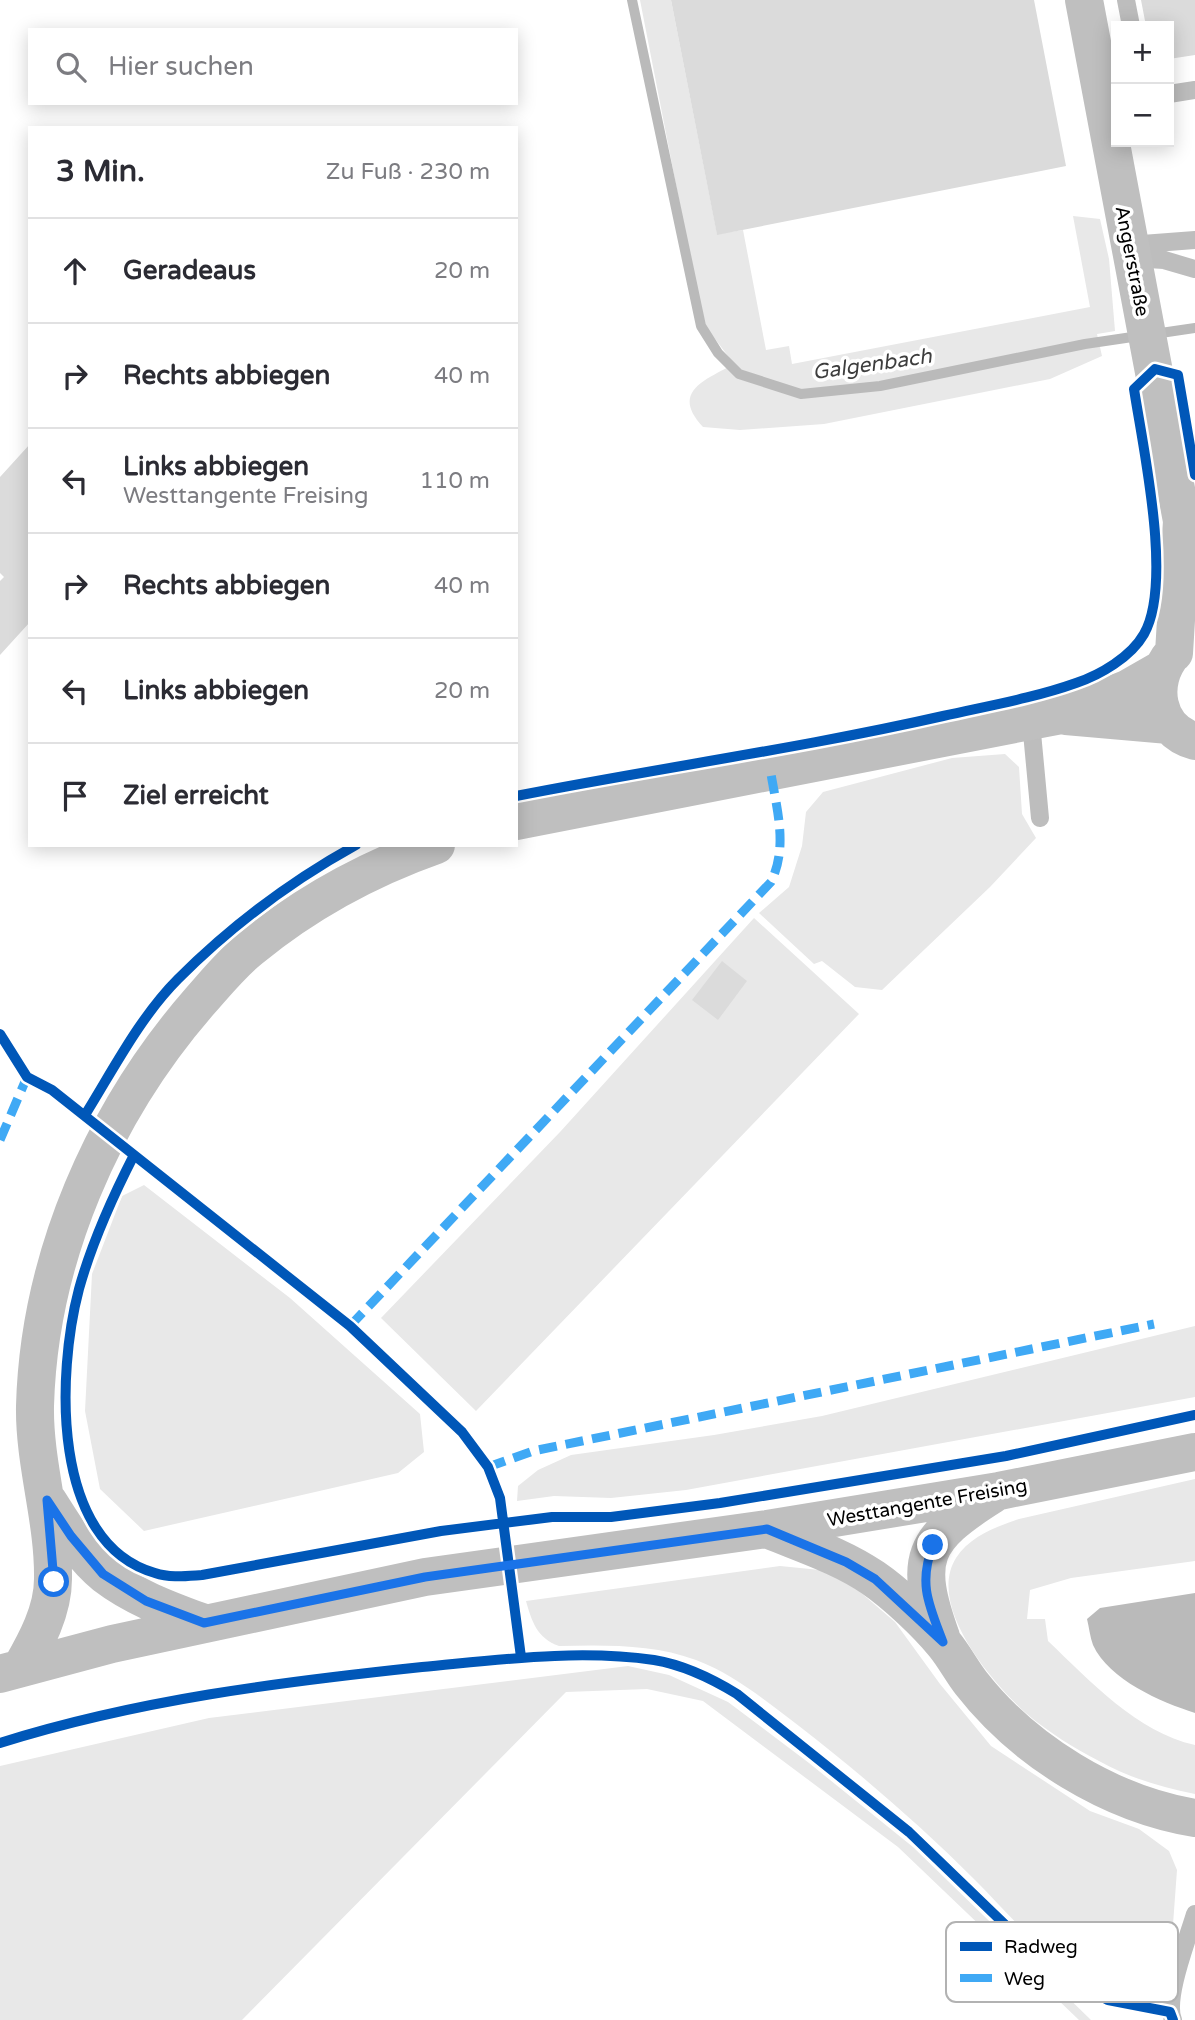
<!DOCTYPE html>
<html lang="de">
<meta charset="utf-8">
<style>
body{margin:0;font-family:"Varela Round",sans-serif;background:#f2f2f3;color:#2b2b33}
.controls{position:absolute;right:21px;top:21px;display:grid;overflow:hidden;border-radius:0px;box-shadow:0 4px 18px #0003}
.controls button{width:63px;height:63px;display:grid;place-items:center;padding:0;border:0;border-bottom:2px solid #e1e1e2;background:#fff;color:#2b2b33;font:35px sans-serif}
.stop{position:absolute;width:21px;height:21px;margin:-16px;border:5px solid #1a73e8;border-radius:50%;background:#fff}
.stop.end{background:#1a73e8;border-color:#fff;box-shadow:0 2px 7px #0008}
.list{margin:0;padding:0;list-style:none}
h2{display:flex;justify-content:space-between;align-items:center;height:91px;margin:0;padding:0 28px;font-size:30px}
h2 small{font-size:23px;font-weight:400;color:#7c7c81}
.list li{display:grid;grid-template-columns:46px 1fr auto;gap:21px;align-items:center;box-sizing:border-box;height:105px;padding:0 28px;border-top:2px solid #e1e1e2}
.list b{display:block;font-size:26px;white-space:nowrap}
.list p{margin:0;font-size:23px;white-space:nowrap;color:#7c7c81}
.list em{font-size:23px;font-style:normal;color:#7c7c81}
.icon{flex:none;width:38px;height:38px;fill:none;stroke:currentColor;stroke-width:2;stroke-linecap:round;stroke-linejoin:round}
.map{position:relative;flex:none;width:1195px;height:2020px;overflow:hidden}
.search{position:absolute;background:#fff;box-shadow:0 4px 18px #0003;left:28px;top:28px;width:490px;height:77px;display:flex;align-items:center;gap:18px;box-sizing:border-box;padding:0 24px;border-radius:0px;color:#7c7c81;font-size:26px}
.panel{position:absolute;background:#fff;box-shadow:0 4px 18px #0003;left:28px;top:126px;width:490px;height:721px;border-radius:0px}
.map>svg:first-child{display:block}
</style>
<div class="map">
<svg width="1195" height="2020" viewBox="0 0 1195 2020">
<rect width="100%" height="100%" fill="#fff"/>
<!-- green -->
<path fill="#e8e8e8" d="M 640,0 L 671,0 L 717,234 L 743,230 L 766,350 L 789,346 L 792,364 L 1090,307 L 1073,216 L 1100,219 L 1109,259 L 1115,331 L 1097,334 L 1102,356 L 1050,379 L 824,424 L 740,430 L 703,427 C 670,392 705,380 734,364 L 703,323 Z
M 1005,754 L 1019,767 L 1022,814 L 1036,838 L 990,887 L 882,990 L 855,987 L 822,961 L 814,964 L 759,913 L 789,887 L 802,846 L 806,812 L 823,792 L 952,758 Z
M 754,918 L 859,1014 L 476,1411 L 381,1318 L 560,1132 Z
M 144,1185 L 290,1298 L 420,1414 L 424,1452 L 398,1473 L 144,1531 L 100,1489 L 85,1411 L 92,1274 L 122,1196 Z
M 1195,1326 L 1195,1397 L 686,1490 L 611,1498 L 554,1496 L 517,1501 L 518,1486 L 538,1470 L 571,1455 L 714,1435 L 822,1416 Z
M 1195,1479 L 1195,1561 L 1071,1578 L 1030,1590 L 1027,1619 L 1045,1619 L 1048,1641 C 1090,1681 1137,1732 1195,1745 L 1195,1794 C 1161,1787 1129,1778 1099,1761 C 1074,1748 1048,1732 1027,1714 C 993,1684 926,1606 956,1558 C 970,1536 996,1527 1019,1519 Z
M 780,1566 L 820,1570 L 852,1585 L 895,1622 L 940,1684 L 991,1746 L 1090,1811 L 1139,1829 L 1169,1851 L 1177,1870 L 1172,1938 L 1164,1962 L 1152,1981 L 1137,1992 C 1060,1982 1027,1932 975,1880 C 920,1825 861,1774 799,1726 C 767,1702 734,1674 696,1660 C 653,1644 605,1645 559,1646 C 537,1638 532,1622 526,1601 Z
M 628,1666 L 669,1675 L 728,1702 L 809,1763 L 913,1847 L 1091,2020 L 1079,2020 L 898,1847 L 703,1701 L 647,1689 L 566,1692 L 242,2020 L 0,2020 L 0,1766 L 209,1718 Z"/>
<!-- water -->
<path fill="#bababa" d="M 1195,1593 L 1195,1713 C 1161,1702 1109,1680 1093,1645 C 1090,1637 1089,1627 1087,1619 L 1100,1608 Z"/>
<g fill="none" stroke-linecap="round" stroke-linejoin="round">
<!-- stream -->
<path stroke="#bababa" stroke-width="10" d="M 632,0 L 701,326 L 718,353 L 739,374 L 801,394 L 880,386 L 1085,344 L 1139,336
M 1154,334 L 1195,328"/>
</g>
<!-- building -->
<path fill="#dbdbdb" d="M 671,0 L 1034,0 L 1066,166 L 717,235 Z
M 1141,0 L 1195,0 L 1195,55 L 1169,59 L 1169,26 L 1146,26 Z
M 30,444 L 30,622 L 0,655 L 0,581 L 4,577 L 0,573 L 0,477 Z
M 722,961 L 747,981 L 718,1020 L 692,1000 Z"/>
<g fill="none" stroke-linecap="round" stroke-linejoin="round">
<!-- lane -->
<path stroke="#bdbdbd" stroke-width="18" d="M 1126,0 L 1131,26
M 1169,94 L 1195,90
M 1129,245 L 1195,240
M 1132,258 L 1164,260 L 1195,269
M 1031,722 L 1040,818
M 1173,2020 C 1164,1998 1188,1938 1195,1914"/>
<!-- secondary -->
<path stroke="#bfbfbf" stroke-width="38" d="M 1084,0 L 1182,521 L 1174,653
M 1173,653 C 1148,682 1155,730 1195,741
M 1066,716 L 1169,725
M 516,821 L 1061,715 L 1127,689 L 1162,669
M 48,1501 C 64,1526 82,1557 105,1575 C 135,1598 169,1610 204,1623
M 767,1529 C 803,1544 841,1556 873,1578 C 895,1593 927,1623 944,1644 C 954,1656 961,1670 971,1683 C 1024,1751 1110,1804 1195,1818
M 941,1637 C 913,1559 922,1539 992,1495
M 21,1668 C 36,1642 53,1611 53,1579 C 54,1521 34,1464 35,1406 C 39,1258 103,1112 200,1001 C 216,983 232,963 251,948 C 307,902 368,869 436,845
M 0,1674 L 112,1644 L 425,1577 L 767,1529 L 999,1491 L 1195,1452"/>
<!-- quiet -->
<path stroke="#3fa9f5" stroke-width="9" stroke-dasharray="18 9" stroke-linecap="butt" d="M 0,1140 L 27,1077
M 350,1326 L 771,882 C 788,847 777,810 771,774
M 488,1467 L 533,1451 L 1154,1324"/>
<defs>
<path id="cycleway" d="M 516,796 C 658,768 802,748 943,716 C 987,706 1034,698 1076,683 C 1100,675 1131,657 1144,634 C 1173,583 1143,448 1134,389 L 1155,369 L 1178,375 L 1195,475
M 0,1034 L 27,1077 L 52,1090 L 350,1326 L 462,1432 L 488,1467 L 500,1498 L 521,1657
M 85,1115 C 113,1070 140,1017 178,979 C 231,926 291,881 356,845
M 134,1155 C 112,1198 92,1242 79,1289 C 57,1372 50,1543 155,1573 C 170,1578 186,1576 202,1575 L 441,1531 L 552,1517 L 611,1517 L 720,1503 L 1006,1456 L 1195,1415
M 0,1743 C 136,1700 280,1682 422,1667 C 498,1660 577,1649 654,1660 C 684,1665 711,1678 737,1694 L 909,1832 L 1050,1968 L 1108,2000 L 1170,2012 L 1173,2020"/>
</defs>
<!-- cycleway casing -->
<use href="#cycleway" stroke="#fff" stroke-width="15"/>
<!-- cycleway -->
<use href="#cycleway" stroke="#0057b8" stroke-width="10"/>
</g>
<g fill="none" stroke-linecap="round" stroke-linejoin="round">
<!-- route -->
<path stroke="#1a73e8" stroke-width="9" d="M 54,1582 L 47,1500 L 71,1536 L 103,1574 L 146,1601 L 204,1623 L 425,1577 L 767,1529 L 846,1562 L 875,1579 L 943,1642 C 929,1605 918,1584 933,1545"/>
</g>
<g text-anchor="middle" stroke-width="7" stroke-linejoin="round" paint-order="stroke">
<!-- street labels -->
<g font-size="19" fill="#000" stroke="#fff">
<text transform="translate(1133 261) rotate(79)" y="7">Angerstraße</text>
<text transform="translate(927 1502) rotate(-10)" y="7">Westtangente Freising</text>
</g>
<!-- water labels -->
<g font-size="21" font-style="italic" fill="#3d3d3d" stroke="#fff">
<text transform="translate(872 364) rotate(-8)" y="7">Galgenbach</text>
</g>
</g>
<!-- legend -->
<rect x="946" y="1922" width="232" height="80" rx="10" fill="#fff" stroke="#b2b2b2" stroke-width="2"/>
<rect x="960" y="1942" width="32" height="9" fill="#0057b8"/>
<rect x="960" y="1974" width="32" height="8" fill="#3fa9f5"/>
<g font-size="19" fill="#000">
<text x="1004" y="1953">Radweg</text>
<text x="1004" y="1985">Weg</text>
</g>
</svg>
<div class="controls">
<button>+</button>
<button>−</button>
</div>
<div class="stop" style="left:54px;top:1582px"></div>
<div class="stop end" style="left:933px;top:1545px"></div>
<div class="search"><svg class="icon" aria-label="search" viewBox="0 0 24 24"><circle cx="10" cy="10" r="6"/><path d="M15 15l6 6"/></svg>Hier suchen</div>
<section class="panel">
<h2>3 Min.<small>Zu Fuß · 230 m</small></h2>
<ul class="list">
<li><svg class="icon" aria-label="ahead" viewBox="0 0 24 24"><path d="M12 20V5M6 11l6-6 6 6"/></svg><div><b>Geradeaus</b></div><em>20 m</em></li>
<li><svg class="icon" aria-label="right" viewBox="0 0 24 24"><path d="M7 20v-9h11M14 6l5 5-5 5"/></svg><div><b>Rechts abbiegen</b></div><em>40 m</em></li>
<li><svg class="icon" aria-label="left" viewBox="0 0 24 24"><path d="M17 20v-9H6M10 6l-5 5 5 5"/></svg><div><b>Links abbiegen</b><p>Westtangente Freising</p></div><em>110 m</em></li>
<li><svg class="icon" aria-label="right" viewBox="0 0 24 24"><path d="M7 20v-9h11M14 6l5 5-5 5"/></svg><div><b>Rechts abbiegen</b></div><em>40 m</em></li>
<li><svg class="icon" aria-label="left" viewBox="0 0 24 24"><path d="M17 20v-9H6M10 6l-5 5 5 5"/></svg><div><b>Links abbiegen</b></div><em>20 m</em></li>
<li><svg class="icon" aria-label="arrive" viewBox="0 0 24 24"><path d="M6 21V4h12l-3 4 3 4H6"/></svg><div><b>Ziel erreicht</b></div></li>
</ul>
</section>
</div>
